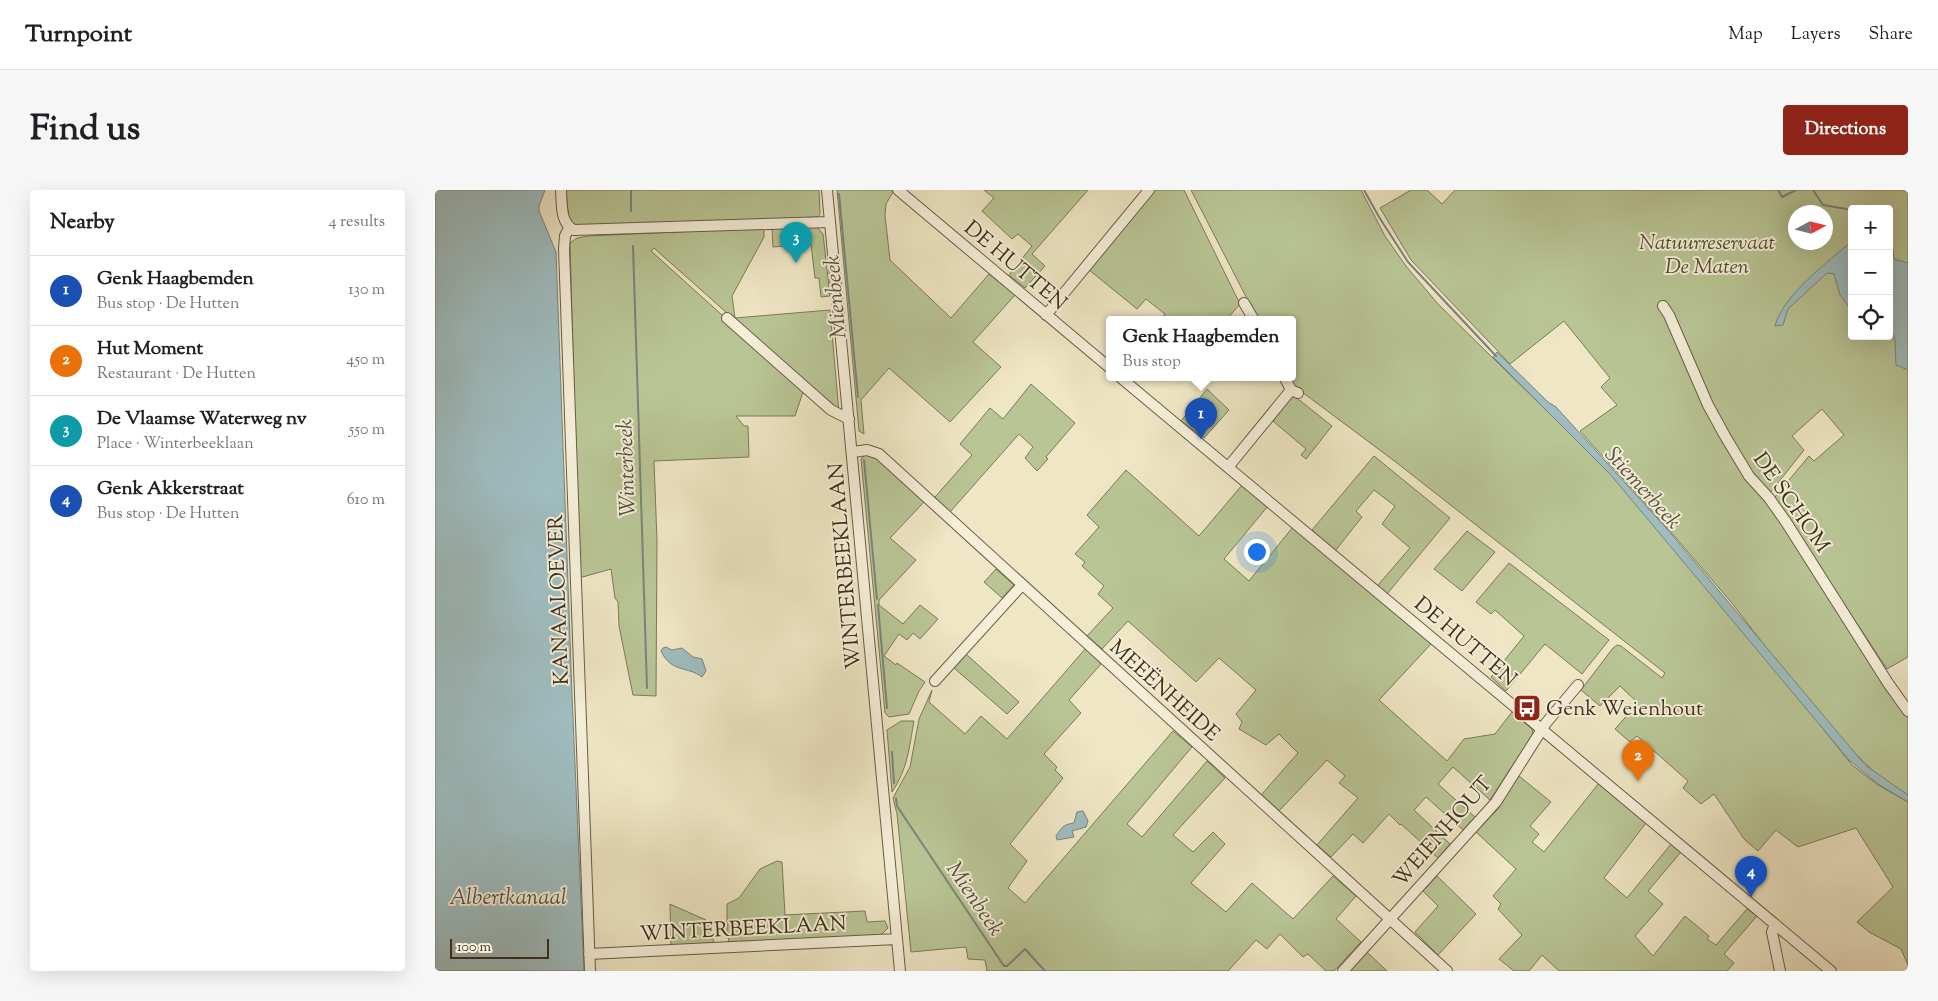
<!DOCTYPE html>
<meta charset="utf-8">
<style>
body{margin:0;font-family:"Sorts Mill Goudy",serif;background:#f6f6f6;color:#202124}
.controls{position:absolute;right:15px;top:15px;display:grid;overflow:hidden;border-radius:5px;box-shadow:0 5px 20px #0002}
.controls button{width:45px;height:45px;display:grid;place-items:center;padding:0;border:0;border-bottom:1px solid #e0e0e0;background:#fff;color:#202124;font:25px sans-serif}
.compass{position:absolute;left:1353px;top:15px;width:45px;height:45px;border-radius:50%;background:#fff;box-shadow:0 5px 20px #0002;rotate:83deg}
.scale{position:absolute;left:15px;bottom:12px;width:99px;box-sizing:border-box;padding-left:5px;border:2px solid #3f2f1b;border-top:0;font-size:14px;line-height:18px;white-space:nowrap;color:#3f2f1b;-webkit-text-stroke:4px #f5efd9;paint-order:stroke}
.you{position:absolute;left:821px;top:361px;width:18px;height:18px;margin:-12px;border:4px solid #fff;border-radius:50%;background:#1a73e8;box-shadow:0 0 0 8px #1a73e833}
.badge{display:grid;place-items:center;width:32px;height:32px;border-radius:50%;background:#8f2418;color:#fff;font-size:16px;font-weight:700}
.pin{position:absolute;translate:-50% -41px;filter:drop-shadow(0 1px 2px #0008)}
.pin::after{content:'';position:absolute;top:26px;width:18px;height:15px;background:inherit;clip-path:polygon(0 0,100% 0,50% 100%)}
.popup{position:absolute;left:671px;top:126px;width:190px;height:65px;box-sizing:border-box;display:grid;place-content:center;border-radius:5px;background:#fff;filter:drop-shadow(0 1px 4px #0005);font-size:16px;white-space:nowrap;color:#757577}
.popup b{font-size:19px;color:#202124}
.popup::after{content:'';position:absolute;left:50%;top:100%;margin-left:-10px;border:10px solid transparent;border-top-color:#fff}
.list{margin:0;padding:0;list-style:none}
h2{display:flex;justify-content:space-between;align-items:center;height:65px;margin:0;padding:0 20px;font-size:21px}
h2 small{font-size:16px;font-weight:400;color:#757577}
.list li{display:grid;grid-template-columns:32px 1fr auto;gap:15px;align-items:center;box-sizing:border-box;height:70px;padding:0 20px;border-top:1px solid #e0e0e0}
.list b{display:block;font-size:19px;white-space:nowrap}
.list p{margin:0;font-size:16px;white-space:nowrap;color:#757577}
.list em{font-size:16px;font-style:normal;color:#757577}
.icon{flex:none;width:28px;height:28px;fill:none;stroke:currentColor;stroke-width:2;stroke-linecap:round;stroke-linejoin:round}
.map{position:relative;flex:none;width:1473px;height:781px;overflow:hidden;border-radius:5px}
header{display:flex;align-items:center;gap:30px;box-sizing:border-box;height:70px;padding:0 25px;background:#fff;border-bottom:1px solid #e0e0e0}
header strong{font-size:24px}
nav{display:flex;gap:28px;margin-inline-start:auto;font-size:18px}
.intro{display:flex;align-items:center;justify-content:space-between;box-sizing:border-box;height:120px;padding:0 30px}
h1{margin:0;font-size:35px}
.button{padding:12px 22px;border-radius:5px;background:#8f2418;color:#fff;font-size:18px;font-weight:700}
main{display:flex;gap:30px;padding:0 30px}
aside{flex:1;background:#fff;border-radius:5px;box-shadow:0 5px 20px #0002}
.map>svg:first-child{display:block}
</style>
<header>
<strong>Turnpoint</strong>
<nav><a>Map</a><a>Layers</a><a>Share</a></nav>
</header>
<div class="intro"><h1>Find us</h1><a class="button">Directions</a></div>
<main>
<aside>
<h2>Nearby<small>4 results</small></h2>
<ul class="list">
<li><span class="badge" style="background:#1a4fb4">1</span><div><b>Genk Haagbemden</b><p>Bus stop · De Hutten</p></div><em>130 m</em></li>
<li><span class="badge" style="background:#e8710a">2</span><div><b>Hut Moment</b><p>Restaurant · De Hutten</p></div><em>450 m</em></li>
<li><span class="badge" style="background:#0f9aa8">3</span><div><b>De Vlaamse Waterweg nv</b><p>Place · Winterbeeklaan</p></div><em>550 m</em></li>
<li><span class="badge" style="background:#1a4fb4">4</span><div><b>Genk Akkerstraat</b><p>Bus stop · De Hutten</p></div><em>610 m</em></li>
</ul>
</aside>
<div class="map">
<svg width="1473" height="781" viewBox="0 0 1473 781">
<rect width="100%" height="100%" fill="#efe6c5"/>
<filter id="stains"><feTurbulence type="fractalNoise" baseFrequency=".004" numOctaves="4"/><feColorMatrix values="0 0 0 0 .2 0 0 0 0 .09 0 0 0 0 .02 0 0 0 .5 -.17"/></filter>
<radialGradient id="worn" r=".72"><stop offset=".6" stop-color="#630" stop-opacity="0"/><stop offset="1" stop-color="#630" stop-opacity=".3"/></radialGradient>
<!-- green -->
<path fill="#b9c595" stroke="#7c7a58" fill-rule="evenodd" d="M 131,0 L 384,0 L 385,24 L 383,27 L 149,36 L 139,35 L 134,31 Z
M 402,0 L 456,0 L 458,2 L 451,14 L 450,25 L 455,70 L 516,128 L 554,84 L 580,105 L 538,152 L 566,177 L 515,232 L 454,178 L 426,210 L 429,244 L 424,241 Z
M 549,0 L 653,0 L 597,64 L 610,76 L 590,98 L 574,85 L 597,56 L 583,44 L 577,49 L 547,21 L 559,8 Z
M 719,0 L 749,0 L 805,114 L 791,130 L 725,130 L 730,124 L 711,109 L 702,119 L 653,79 Z
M 756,0 L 926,0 L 950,46 L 971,76 L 1003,114 L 1177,285 L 1317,450 L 1417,575 L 1443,595 L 1473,612 L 1473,775 L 1466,759 L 1434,742 L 1422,732 L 1458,697 L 1421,638 L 1363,657 L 1341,640 L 1323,661 L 1309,649 L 1279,604 L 1266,614 L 1248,598 L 1253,591 L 1202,546 L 1195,552 L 1180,539 L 1203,513 L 1185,496 L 1165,516 L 1146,500 L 1178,458 L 1182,455 L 1186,456 L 1227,488 L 1230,483 L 962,273 L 859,196 L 854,188 L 857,188 L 857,130 L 823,130 Z
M 976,0 L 992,0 L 1007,14 L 1020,0 L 1473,0 L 1473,467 L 1452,479 L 1339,308 L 1374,266 L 1379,271 L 1409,245 L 1387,219 L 1357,246 L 1369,260 L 1335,303 L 1349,335 L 1473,526 L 1473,605 L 1450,592 L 1413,557 L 1361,496 L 1296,412 L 1242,349 L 1145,241 L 1182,215 L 1166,197 L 1175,188 L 1129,131 L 1075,174 L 976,70 L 945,18 ZM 1417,19 L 1454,19 L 1454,146 L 1417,146 ZM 1360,22 L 1390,22 L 1390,52 L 1360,52 Z
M 382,37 L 388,44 L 395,106 L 386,107 L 384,88 L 380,88 L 376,54 L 338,57 L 337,38 Z
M 329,38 L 329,47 L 297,106 L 300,128 L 395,120 L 404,223 L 219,58 L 216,61 L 369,199 L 360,226 L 301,226 L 309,236 L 313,236 L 314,267 L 219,271 L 222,351 L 221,506 L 198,505 L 184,436 L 183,412 L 180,408 L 176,379 L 144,388 L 135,53 L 142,48 L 154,46 Z
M 596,194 L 640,233 L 611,267 L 613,269 L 602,281 L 590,268 L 598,257 L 584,244 L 515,322 L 500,307 L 537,265 L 525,254 L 555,218 L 568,229 Z
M 772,199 L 794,220 L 769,248 L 746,231 Z
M 858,205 L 897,236 L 871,269 L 866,265 L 871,259 L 838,231 Z
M 439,264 L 489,312 L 455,348 L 481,370 L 444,410 L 444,415 L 468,434 L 485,415 L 503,429 L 485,449 L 478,443 L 472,450 L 464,444 L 449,466 L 461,475 L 462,473 L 490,492 L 484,501 L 474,524 L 454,527 L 450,523 L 426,269 L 430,265 Z
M 939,266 L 1015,328 L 952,404 L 943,395 L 975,358 L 947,334 L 960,316 L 939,300 L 921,321 L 927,327 L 900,361 L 877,340 Z
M 691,280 L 764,346 L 808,294 L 833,316 L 789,369 L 814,391 L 858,337 L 996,454 L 944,510 L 1012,571 L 1029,549 L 1060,544 L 1077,522 L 1097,539 L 1098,544 L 1055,610 L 1018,577 L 1003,594 L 1040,627 L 1028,640 L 991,607 L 979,620 L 1015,654 L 1003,668 L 966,634 L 965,635 L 954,624 L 928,653 L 918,644 L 896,667 L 882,655 L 923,608 L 904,593 L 910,586 L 892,570 L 844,621 L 826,605 L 863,563 L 844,544 L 831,555 L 804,539 L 807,532 L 801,524 L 821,500 L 784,468 L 761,492 L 693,431 L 667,459 L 652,446 L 678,418 L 663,404 L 669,396 L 647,376 L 650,372 L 640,364 L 664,337 L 652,325 Z
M 1032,341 L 1060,362 L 1027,401 L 999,379 Z
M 1074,373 L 1174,450 L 1147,484 L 1110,454 L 1071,501 L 1056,487 L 1089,446 L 1060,420 L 1056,424 L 1041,412 Z
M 561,379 L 579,395 L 567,408 L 549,392 Z
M 651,458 L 666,474 L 634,510 L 646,523 L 609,564 L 622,577 L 620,580 L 628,588 L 575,654 L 592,671 L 573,698 L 590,713 L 738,541 L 757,557 L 692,634 L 707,647 L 772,571 L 790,588 L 738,645 L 758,662 L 778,642 L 790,654 L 756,693 L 791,722 L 817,693 L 858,729 L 898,686 L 921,706 L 901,729 L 926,752 L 899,781 L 891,781 L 873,764 L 868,767 L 845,744 L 832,759 L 821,750 L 793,781 L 552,781 L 550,770 L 533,769 L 531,757 L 476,762 L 462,624 L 458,608 L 475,577 L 484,529 L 497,500 L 494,512 L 530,544 L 546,526 L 572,549 Z
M 531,464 L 584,512 L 572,524 L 519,478 Z
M 466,531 L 479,531 C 474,558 473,578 457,602 L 452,540 Z
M 1084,586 L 1116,612 L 1095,636 L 1104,644 L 1097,652 L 1109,662 L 1164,593 L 1211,633 L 1169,688 L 1192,708 L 1236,654 L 1246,662 L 1213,701 L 1228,714 L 1200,746 L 1218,766 L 1250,726 L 1274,746 L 1272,749 L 1281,755 L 1312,719 L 1322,726 L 1289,764 L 1299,773 L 1292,781 L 1124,781 L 1107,765 L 1094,781 L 1079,781 L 1064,769 L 1087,745 L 1063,719 L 1066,714 L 1058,706 L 1081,679 L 1041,642 L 1062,620 Z
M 342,671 L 347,672 L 350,725 L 430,721 L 432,732 L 450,731 L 453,738 L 447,744 L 443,745 L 294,752 L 292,741 L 292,714 L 304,708 L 325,679 Z
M 1002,686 L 1041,724 L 1003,765 L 980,742 L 1003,716 L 988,701 Z
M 235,714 L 271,730 L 280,755 L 236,756 Z
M 932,762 L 952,781 L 915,781 Z"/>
<!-- water -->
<path fill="#9fbdc0" stroke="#79847e" d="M 0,0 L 110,0 L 104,16 L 104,21 L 121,62 L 137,505 L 149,781 L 0,781 Z
M 1417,51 L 1417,121 L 1405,105 L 1399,84 L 1392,83 L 1353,119 L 1348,135 L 1340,136 C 1347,106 1394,71 1417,51 Z
M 1454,56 L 1458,59 L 1459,69 L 1473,73 L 1473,180 L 1461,175 L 1460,150 L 1454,133 Z
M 1062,162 L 1113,212 L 1121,217 L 1232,339 L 1430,575 L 1473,605 L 1473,612 L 1443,594 L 1414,570 L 1175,284 L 1058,167 Z
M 231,457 L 237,460 L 247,458 L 258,467 L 267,469 L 271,481 L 267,487 C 253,476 236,483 226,461 L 228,458 Z
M 648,621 L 653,631 L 651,637 L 637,641 L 639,647 L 622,650 L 621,646 C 626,638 629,634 639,633 L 642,622 Z"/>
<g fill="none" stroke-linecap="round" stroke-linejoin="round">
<!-- stream -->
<path stroke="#79847e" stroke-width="2" d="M 196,0 L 196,21
M 929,0 L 944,27 L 973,72 L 1061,166
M 1343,0 L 1347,7 L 1361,0
M 1378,0 L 1388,15 L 1417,20
M 404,4 L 423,207
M 198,56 L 212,498
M 429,270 L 442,409
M 443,415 L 452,518
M 457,562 L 459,593
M 461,608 L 462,616 L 569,776 L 572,776 L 590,759 L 610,781"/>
<defs>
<path id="minor" d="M 126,0 C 127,14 125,33 139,40 L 395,32
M 392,0 L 465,781
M 463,0 L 675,178
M 134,38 L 130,46 L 129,59 L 155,781
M 809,113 L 819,130
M 1228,116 L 1234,125 L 1273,215 L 1290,246 L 1314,286 L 1334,308 L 1351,332 L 1453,493 L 1473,521
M 611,125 L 714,0
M 292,128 L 396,220 L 414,229
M 686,188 L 1396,781
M 850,188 L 856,200 L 863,203
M 418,262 L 432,260 L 444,264 L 1012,781
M 794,276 L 856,200
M 500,491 L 587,395
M 1340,734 L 1337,742 L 1345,781
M 154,764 L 462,749
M 908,781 L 1061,612 L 1111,533 L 1143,495"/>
</defs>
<!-- minor casing -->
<use href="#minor" stroke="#6b5d46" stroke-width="12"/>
<!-- minor -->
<use href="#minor" stroke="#f5efd9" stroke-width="10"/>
</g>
<!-- icons -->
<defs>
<symbol id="bus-square" viewBox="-11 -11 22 22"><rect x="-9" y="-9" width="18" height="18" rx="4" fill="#8f2418" stroke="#f5efd9"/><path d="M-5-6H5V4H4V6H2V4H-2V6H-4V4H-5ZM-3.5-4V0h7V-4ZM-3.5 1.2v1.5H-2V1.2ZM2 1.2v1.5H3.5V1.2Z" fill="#fff"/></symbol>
</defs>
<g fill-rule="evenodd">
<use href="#bus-square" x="1076" y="502" width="32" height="32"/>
</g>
<g text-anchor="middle" stroke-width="4" stroke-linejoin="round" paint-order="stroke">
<!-- park labels -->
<g font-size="21" font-style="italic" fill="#574d33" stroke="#f5efd9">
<text x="1272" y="59">Natuurreservaat<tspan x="1272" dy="24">De Maten</tspan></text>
</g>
<!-- street labels -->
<g font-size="21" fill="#3f2f1b" stroke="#f5efd9">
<text transform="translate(581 75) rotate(40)" y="7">DE HUTTEN</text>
<text transform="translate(1357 312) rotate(55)" y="7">DE SCHOM</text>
<text transform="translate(409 376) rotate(-95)" y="7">WINTERBEEKLAAN</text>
<text transform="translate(123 410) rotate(-92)" y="7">KANAALOEVER</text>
<text transform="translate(1031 451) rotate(40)" y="7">DE HUTTEN</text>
<text transform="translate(730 500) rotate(42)" y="7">MEEËNHEIDE</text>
<text transform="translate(1007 641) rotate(-49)" y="7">WEIENHOUT</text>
<text transform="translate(308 738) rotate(-3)" y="7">WINTERBEEKLAAN</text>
</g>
<!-- poi labels -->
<g font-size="21" fill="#3f2f1b" stroke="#f5efd9" text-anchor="start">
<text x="1111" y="525">Genk Weienhout</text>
</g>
<!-- water labels -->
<g font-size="22" font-style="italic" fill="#575244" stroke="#f5efd9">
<text transform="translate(399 107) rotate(-95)" y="8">Mienbeek</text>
<text transform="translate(190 278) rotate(-92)" y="8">Winterbeek</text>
<text transform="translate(1209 297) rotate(48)" y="8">Stiemerbeek</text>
<text x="73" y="714">Albertkanaal</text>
<text transform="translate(541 708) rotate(56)" y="8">Mienbeek</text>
</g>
</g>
<rect width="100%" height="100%" filter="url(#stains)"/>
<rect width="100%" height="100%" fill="url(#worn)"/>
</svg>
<div class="controls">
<button>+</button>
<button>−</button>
<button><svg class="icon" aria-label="locate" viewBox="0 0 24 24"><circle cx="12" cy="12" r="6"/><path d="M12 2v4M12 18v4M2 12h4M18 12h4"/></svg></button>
</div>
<svg class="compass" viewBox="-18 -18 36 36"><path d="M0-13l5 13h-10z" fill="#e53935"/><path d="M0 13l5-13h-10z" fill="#757577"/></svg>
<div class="scale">100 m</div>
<div class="you"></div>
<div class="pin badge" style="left:766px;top:249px;background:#1a4fb4">1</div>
<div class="popup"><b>Genk Haagbemden</b>Bus stop</div>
<div class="pin badge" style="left:1203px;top:591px;background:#e8710a">2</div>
<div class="pin badge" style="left:361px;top:73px;background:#0f9aa8">3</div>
<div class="pin badge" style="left:1316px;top:707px;background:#1a4fb4">4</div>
</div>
</main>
